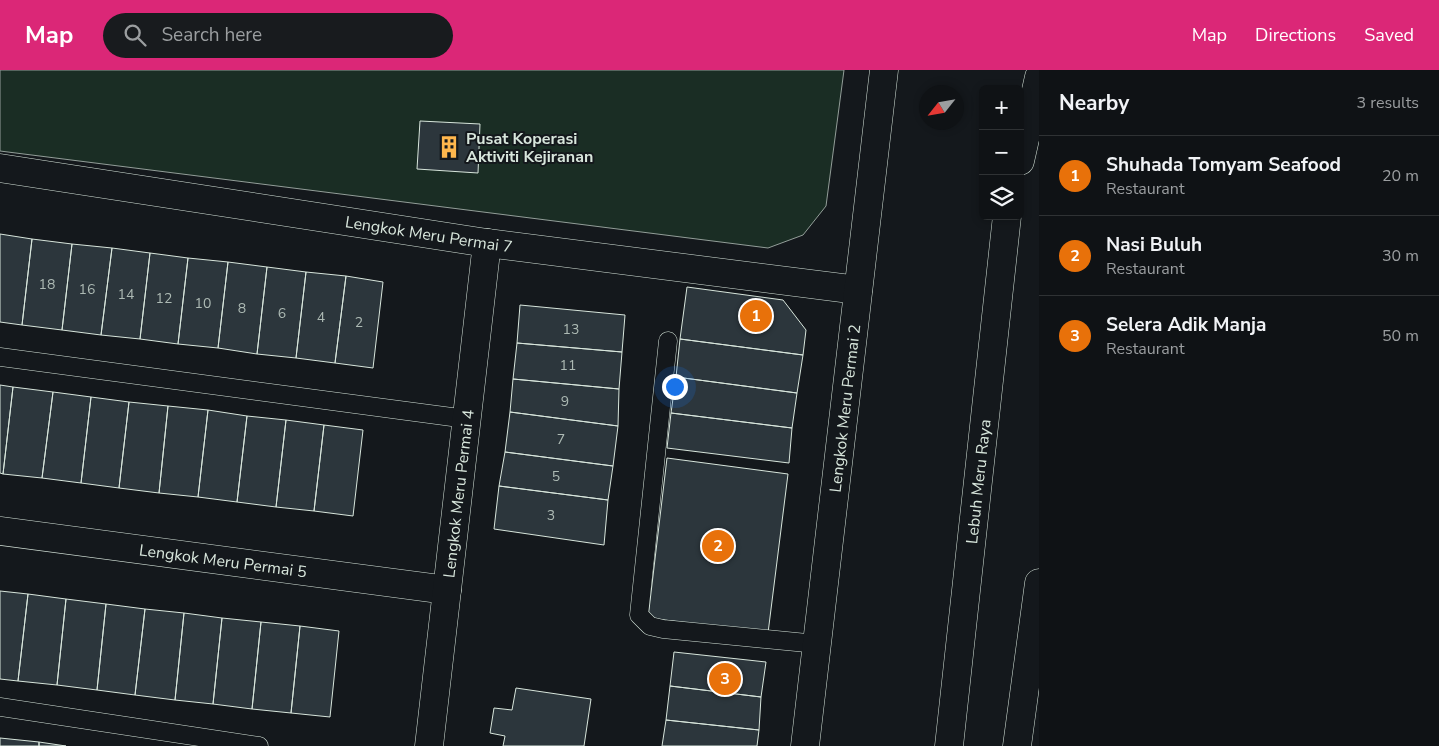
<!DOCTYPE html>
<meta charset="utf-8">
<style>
body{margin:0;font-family:"Nunito Sans",sans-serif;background:#181b1e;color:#f1f3f6}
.controls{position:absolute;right:15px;top:15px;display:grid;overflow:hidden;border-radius:8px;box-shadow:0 2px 8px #0003}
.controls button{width:45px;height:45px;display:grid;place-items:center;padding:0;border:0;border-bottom:1px solid #2f3234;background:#0f1215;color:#f1f3f6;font:25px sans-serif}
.compass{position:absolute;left:919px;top:15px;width:45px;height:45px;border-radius:50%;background:#0f1215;box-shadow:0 2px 8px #0003;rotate:239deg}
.you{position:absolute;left:674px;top:316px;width:18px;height:18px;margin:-12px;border:4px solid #fff;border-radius:50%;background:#1a73e8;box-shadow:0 0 0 8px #1a73e833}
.badge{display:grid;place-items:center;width:32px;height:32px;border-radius:50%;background:#db2777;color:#fff;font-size:16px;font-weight:700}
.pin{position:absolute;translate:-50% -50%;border:2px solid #fff;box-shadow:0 1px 5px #0006}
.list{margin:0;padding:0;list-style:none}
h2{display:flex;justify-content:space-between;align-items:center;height:65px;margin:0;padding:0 20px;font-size:21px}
h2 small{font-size:16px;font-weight:400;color:#9b9ea0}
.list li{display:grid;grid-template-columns:32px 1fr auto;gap:15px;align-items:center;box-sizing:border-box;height:80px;padding:0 20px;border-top:1px solid #2f3234}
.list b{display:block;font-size:19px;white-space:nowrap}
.list p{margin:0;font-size:16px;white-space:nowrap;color:#9b9ea0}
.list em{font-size:16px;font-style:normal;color:#9b9ea0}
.icon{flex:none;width:28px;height:28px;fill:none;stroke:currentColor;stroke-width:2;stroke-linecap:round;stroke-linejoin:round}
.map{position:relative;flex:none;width:1039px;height:676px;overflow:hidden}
header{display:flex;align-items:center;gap:30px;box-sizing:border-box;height:70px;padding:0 25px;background:#db2777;color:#fff}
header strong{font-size:24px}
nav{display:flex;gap:28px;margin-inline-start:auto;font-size:18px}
.search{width:350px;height:45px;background:#181b1e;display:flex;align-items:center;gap:12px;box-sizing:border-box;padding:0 18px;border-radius:28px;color:#9b9ea0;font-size:19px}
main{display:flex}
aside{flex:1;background:#0f1215}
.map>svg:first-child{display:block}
</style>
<header>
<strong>Map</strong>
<div class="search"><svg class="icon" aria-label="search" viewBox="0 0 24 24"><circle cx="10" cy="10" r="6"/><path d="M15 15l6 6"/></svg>Search here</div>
<nav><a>Map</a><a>Directions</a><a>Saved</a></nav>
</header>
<main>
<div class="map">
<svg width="1039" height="676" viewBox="0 0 1039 676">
<rect width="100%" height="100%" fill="#14181c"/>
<!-- green -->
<path fill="#1a2d24" stroke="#939e99" d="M 0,0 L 844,0 L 826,136 L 803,165 L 768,178 L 0,81 Z"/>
<!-- building -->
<path fill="#2c363c" stroke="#d8e6dc" d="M 420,51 L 480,54 L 478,103 L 417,99 Z
M 0,164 L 32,169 L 22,255 L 0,252 Z
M 32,169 L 72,174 L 62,260 L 22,255 Z
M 72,174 L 112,178 L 101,265 L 62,260 Z
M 112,178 L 150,183 L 140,269 L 101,265 Z
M 150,183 L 188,188 L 178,274 L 140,269 Z
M 188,188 L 228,192 L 218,278 L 178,274 Z
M 228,192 L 267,197 L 257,284 L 218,278 Z
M 267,197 L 306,202 L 296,288 L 257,284 Z
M 306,202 L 346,206 L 335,293 L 296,288 Z
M 346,206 L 383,212 L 373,298 L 335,293 Z
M 687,217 L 783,230 L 806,260 L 803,285 L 680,269 Z
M 520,235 L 625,245 L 622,282 L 517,273 Z
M 680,269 L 803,285 L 797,323 L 676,307 Z
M 517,273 L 622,282 L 619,319 L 513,309 Z
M 676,307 L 797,323 L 792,358 L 671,343 Z
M 513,309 L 619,319 L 618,356 L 510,342 Z
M 0,315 L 13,317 L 3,404 L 0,403 Z
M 13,317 L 53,322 L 42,408 L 3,404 Z
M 53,322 L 91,327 L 81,413 L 42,408 Z
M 91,327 L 129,332 L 119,418 L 81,413 Z
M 129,332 L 168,336 L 159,423 L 119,418 Z
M 168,336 L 208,340 L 198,427 L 159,423 Z
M 208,340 L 247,346 L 237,432 L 198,427 Z
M 510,342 L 618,356 L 613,396 L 505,382 Z
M 671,343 L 792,358 L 789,393 L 667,378 Z
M 247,346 L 286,350 L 276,437 L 237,432 Z
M 286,350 L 324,355 L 314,441 L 276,437 Z
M 324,355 L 363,360 L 353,446 L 314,441 Z
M 505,382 L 613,396 L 608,430 L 499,416 Z
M 667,388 L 788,404 L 768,563 L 648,548 Z
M 499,416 L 608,430 L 604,475 L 494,459 Z
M 0,521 L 28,524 L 18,611 L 0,609 Z
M 28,524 L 66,529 L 57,615 L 18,611 Z
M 66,529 L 106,534 L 97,620 L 57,615 Z
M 106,534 L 145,539 L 135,625 L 97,620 Z
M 145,539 L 184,543 L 175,630 L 135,625 Z
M 184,543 L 222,548 L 213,634 L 175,630 Z
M 222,548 L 261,552 L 252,639 L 213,634 Z
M 261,552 L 300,556 L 291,643 L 252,639 Z
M 300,556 L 339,561 L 330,647 L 291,643 Z
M 674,582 L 766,592 L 761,627 L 670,616 Z
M 670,616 L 761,627 L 759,660 L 666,650 Z
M 516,618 L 591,629 L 584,676 L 503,676 L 505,666 L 490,663 L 494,638 L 512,640 Z
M 666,650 L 759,660 L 757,676 L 662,676 Z
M 0,668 L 39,672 L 39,676 L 0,676 Z
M 39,672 L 66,676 L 39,676 Z"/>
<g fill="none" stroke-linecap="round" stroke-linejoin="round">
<defs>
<path id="lane" d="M 668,271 L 639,545 L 650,556 L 663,559 L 817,574
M 0,287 L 467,349
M 0,637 L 259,676"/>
<g id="street">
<path id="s1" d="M 0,98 L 487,173 L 858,220"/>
<path id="s2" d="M 0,461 L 447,520"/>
<path id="s3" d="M 429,676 L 487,173"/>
<path id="s4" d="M 805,676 L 884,0"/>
</g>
<g id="secondary">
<path d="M 1020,91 L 1039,7"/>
<path id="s5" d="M 949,676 L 1007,146"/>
<path d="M 1017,676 L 1039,513"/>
</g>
</defs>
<!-- lane casing -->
<use href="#lane" stroke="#d8e6dc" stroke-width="19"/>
<!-- street casing -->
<use href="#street" stroke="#d8e6dc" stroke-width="29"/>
<!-- secondary casing -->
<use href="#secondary" stroke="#d8e6dc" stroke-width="29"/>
<!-- lane -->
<use href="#lane" stroke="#14181c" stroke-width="18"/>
<!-- street -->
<use href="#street" stroke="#14181c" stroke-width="28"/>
<!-- secondary -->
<use href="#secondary" stroke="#14181c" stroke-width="28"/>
</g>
<!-- icons -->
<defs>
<symbol id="building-bare" viewBox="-9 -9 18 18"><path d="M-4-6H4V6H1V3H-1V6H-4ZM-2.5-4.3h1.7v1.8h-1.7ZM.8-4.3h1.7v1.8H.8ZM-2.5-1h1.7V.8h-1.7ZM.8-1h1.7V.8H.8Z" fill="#ffb74d" stroke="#14181c" stroke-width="2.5" paint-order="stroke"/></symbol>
</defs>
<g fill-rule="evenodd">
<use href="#building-bare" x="433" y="61" width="32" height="32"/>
</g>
<g text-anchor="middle" stroke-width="4" stroke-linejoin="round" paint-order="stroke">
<!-- number labels -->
<g font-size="14" fill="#adbab4">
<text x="47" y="219">18</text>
<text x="87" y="224">16</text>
<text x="126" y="229">14</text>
<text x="164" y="233">12</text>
<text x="203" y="238">10</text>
<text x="242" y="243">8</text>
<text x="282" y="248">6</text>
<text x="321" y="252">4</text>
<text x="359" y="257">2</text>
<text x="571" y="264">13</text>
<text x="568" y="300">11</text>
<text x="565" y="336">9</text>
<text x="561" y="374">7</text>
<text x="556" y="411">5</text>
<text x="551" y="450">3</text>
</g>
<!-- poi labels -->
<g font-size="16" font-weight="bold" fill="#d8e6dc" stroke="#14181c" text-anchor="start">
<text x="466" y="74">Pusat Koperasi<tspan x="466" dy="18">Aktiviti Kejiranan</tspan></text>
</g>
<!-- street labels -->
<g font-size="16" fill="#d8e6dc" stroke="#14181c">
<text dy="6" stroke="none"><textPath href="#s1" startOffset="434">Lengkok Meru Permai 7</textPath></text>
<text dy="6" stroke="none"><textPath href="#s4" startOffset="340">Lengkok Meru Permai 2</textPath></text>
<text dy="6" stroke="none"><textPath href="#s5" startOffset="266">Lebuh Meru Raya</textPath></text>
<text dy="6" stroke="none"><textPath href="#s3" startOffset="254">Lengkok Meru Permai 4</textPath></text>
<text dy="6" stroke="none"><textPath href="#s2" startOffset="225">Lengkok Meru Permai 5</textPath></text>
</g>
</g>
</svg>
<div class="controls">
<button>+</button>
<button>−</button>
<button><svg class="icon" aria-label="layers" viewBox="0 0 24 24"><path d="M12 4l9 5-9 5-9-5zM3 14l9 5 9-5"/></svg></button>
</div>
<svg class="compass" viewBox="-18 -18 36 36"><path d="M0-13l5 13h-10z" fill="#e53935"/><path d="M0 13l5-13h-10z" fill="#9b9ea0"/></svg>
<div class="you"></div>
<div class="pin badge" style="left:756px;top:246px;background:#e8710a">1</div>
<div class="pin badge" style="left:718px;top:476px;background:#e8710a">2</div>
<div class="pin badge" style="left:725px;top:609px;background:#e8710a">3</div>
</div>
<aside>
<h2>Nearby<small>3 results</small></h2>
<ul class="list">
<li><span class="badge" style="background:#e8710a">1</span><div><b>Shuhada Tomyam Seafood</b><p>Restaurant</p></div><em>20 m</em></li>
<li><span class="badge" style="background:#e8710a">2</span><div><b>Nasi Buluh</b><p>Restaurant</p></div><em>30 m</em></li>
<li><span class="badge" style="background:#e8710a">3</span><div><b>Selera Adik Manja</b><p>Restaurant</p></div><em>50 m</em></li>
</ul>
</aside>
</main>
